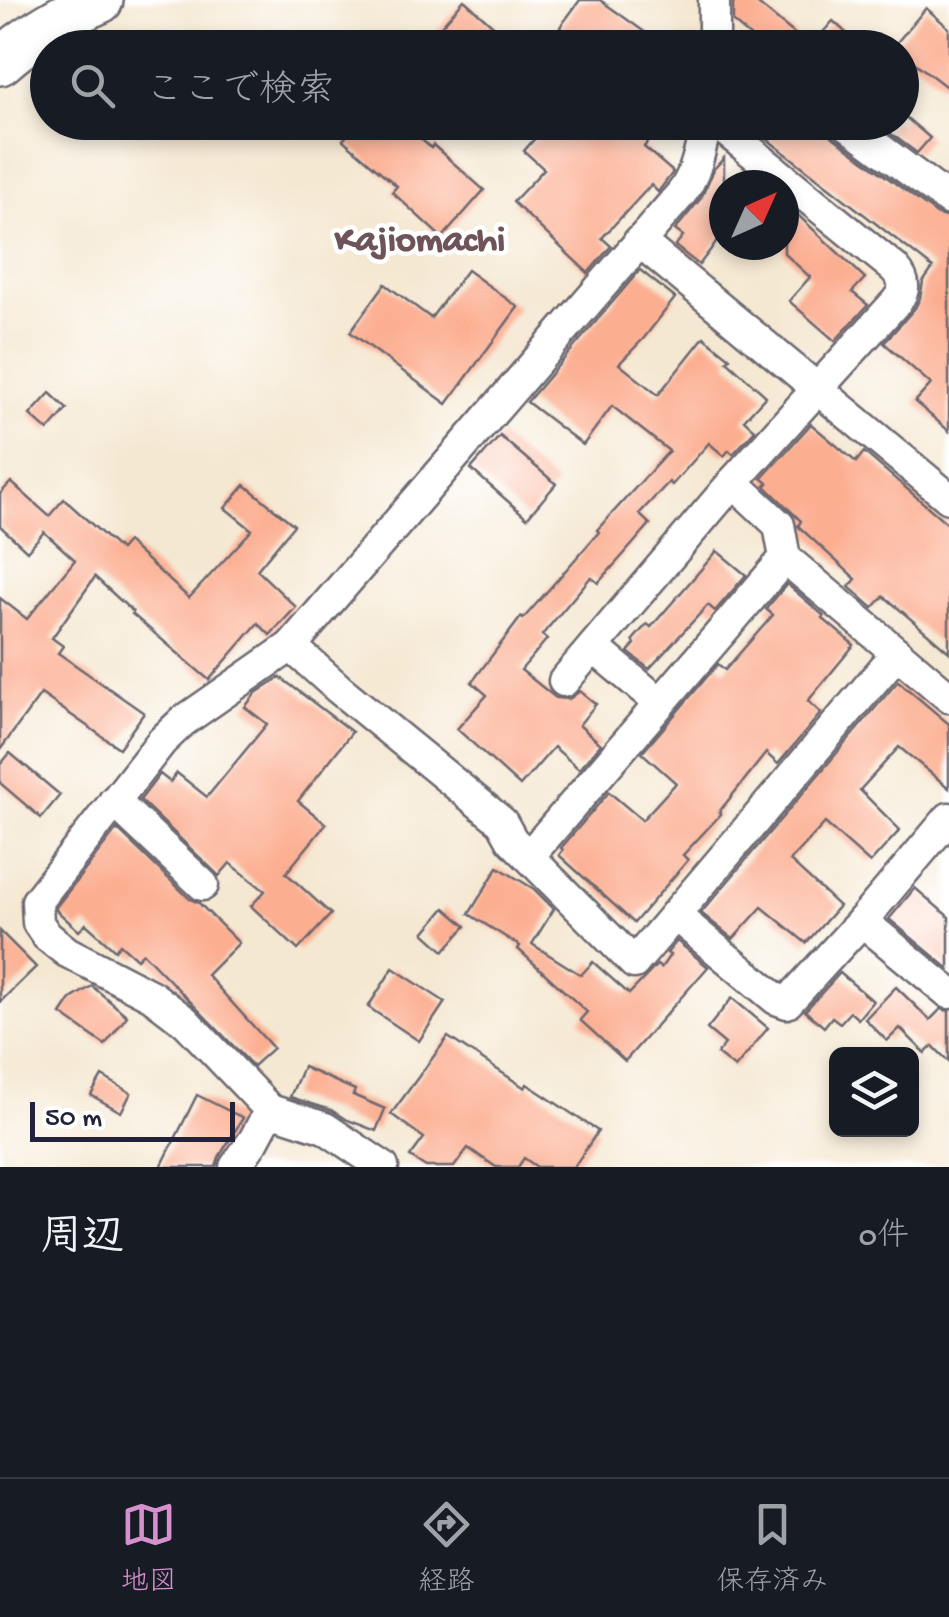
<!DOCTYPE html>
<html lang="ja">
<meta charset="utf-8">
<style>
body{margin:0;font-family:"Gochi Hand","Klee One",sans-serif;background:#20242c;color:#f1f3f6}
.controls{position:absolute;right:30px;bottom:30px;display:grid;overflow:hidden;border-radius:15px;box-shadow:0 5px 15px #0003}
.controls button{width:90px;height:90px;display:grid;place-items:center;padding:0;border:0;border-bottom:2px solid #363941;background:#171b24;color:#f1f3f6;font:50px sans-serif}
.compass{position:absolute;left:709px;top:170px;width:90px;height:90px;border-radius:50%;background:#171b24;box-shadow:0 5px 15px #0003;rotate:45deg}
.scale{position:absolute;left:30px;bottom:25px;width:205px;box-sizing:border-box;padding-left:10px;border:5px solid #22223b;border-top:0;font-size:28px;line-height:35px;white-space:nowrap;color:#22223b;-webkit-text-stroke:8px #fff;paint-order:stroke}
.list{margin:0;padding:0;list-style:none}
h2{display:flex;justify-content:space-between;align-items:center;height:130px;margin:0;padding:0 40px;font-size:42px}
h2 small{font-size:32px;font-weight:400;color:#9ea1a6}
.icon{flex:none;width:55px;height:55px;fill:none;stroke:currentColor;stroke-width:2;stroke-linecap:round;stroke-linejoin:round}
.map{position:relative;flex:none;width:949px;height:1167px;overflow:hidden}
.search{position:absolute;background:#171b24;box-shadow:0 5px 15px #0003;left:30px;right:30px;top:30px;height:110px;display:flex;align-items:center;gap:25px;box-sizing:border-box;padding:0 35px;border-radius:55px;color:#9ea1a6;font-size:38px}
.sheet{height:310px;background:#171b24}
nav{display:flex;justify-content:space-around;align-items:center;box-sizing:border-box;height:140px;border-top:2px solid #363941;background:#171b24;font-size:28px;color:#9ea1a6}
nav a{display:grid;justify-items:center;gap:5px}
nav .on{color:#d690ce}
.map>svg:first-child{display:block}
.building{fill:#fcae91}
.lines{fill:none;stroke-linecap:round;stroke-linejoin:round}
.street-casing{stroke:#6c6770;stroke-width:35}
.secondary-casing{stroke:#6c6770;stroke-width:50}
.street{stroke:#fff;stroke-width:30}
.secondary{stroke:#fff;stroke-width:45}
.labels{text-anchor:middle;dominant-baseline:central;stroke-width:9;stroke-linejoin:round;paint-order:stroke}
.quarter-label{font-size:38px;font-weight:bold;fill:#6e5359;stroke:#fff}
</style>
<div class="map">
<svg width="949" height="1167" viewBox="0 0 949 1167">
<rect width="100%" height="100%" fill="#fff"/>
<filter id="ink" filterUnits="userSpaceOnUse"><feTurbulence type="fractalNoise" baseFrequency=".01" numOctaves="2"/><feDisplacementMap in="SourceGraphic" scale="20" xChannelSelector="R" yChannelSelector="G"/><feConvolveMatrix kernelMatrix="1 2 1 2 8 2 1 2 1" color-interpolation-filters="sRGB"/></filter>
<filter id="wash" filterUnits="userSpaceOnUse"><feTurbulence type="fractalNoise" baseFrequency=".0048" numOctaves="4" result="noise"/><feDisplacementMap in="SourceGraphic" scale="40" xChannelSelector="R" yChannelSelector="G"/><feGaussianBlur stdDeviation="2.25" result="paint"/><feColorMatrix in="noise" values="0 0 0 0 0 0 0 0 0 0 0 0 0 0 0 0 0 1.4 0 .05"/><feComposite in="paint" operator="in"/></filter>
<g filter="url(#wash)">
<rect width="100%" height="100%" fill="#f5e8d2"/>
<g id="blocks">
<!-- building -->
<g class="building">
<polygon points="464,0 518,48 422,48"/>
<polygon points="580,0 600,0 646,33 635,48 587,48 560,27"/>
<polygon points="736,0 753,0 796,35 786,48 764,48 733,22 733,4"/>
<polygon points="926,8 949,28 949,89 902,53 902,48 894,46"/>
<polygon points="833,21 863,48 809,48"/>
<polygon points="902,114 930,138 917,153 886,130 892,122 902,122"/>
<polygon points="359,122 402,122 431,148 433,145 484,190 442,238 392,192 397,186 343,140"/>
<polygon points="549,122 662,122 644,147 673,172 658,192 651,185 602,238 611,246 588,273 513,202 544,169 524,151"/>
<polygon points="745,122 822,122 833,137 938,215 949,218 949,431 915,402 931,384 884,343 915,308 920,298 923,282 933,268"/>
<polygon points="724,158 724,232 699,265 675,246 683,236 675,230 701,198 714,169"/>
<polygon points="784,202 865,278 852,292 868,305 835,341 789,301 810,277 784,253"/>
<polygon points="467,270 518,307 447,404 350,332 385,284 431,318"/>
<polygon points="640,270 675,298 644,338 619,364 658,395 704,337 730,358 727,361 766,396 744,420 755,430 733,454 729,450 724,456 709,443 672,485 669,482 639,514 650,524 624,554 598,583 591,577 542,635 547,639 521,670 556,698 569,699 580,691 596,704 579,725 601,744 579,769 554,747 520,786 457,729 487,695 472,682 521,617 523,619 599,532 597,530 669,451 612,406 583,445 527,402"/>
<polygon points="50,393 67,409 48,431 30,415"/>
<polygon points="811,424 856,462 864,452 949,525 949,652 884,596 873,608 849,587 856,579 798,526 801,521 765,486 768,483 762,478"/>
<polygon points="500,436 556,484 527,518 471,469"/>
<polygon points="11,482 49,516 64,499 120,550 127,542 189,598 252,530 225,508 245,485 294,525 257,570 296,607 270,635 258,623 209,680 132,614 133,612 95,577 52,638 63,646 58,653 144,713 119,748 41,694 0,750 0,598 27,619 75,560 44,532 27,551 0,526 0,494"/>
<polygon points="717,551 746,575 715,611 708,605 649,669 628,652 635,644 633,640 647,624 651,627"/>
<polygon points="787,584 824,616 822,618 854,645 808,701 821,713 778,764 766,753 719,812 721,814 683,855 688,860 634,923 559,855 563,850 561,848 609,792 642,820 676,783 642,753 718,664 725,670 773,615 766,609"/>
<polygon points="280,677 352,732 298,801 326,824 286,873 331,914 298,950 251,906 265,891 230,863 219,876 140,800 160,774 170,782 177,773 207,797 267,724 245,707 256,693"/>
<polygon points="898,681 949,724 949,788 899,747 860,790 900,830 870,863 825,823 790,861 839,906 806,943 762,907 733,939 701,913"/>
<polygon points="10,753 60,795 41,818 0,783 0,765"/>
<polygon points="117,829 190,899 199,903 239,943 207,975 273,1048 253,1066 143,953 137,959 120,944 115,950 86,924 79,931 56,910 56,907"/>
<polygon points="498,867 534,889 554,909 532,944 581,975 593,962 629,994 657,965 661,968 670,955 667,953 677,941 708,967 625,1061 580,1020 587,1012 518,949 520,946 469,914"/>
<polygon points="915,888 949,917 949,969 889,919"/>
<polygon points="445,908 466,926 444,951 424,933"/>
<polygon points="0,931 36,967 0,1002"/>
<polygon points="393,968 445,1002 419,1041 368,1007"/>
<polygon points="840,973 873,1001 858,1019 850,1012 840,1023 832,1017 824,1027 805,1011"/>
<polygon points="92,986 127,1016 105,1045 61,1014 71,999"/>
<polygon points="896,987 930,1020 941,1009 949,1011 949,1062 933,1046 925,1053 900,1028 887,1041 865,1019"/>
<polygon points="732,998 768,1028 735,1068 717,1054 725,1044 707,1029"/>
<polygon points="448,1037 525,1088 527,1084 598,1131 574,1167 537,1167 524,1158 518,1167 496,1167 468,1148 454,1167 426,1167 410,1157 424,1138 391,1114"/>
<polygon points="303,1067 355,1090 353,1095 385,1109 376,1131 345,1119 331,1110 290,1097"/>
<polygon points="102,1076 131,1093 121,1112 91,1095"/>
<polygon points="197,1095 243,1118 219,1157 216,1167 161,1167"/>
</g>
</g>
</g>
<g filter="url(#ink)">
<use href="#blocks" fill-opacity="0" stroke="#6c6770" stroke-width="2.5"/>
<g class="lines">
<!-- street casing -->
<g class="street-casing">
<g id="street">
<polyline points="714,0 714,48"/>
<path d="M715,122L894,268C905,280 907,289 896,302L733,482L779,525L785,558L949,697"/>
<polyline points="844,122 949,200"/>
<polyline points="639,241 949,498"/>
<polyline points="291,646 339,689 502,822 512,840 634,963 897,653"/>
<polyline points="593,647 660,703"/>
<polyline points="564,681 733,482"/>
<polyline points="114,801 203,885"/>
<polyline points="529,856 785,558"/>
<polyline points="675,915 776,999 787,1003 862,921 949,818"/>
<polyline points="862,921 949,993"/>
<polyline points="235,1167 254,1140 270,1110"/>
<path d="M383,1167L325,1128L270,1110L186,1022L152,996L67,952L47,936L38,923L37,901L162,741L182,722L291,646L680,195C697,175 700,148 707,122"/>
</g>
</g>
<!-- secondary casing -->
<g class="secondary-casing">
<path id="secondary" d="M0,62C30,35 63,16 100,0"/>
</g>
<!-- street -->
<use href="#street" class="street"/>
<!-- secondary -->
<use href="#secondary" class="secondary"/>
</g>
</g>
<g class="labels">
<!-- quarter labels -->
<g class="quarter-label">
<text x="420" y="242">Kajiomachi</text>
</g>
</g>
</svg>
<div class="controls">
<button><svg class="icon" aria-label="layers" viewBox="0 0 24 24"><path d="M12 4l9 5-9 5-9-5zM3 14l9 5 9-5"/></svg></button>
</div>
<svg class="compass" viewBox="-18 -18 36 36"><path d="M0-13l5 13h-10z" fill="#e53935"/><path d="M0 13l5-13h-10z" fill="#9ea1a6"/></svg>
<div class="scale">50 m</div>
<div class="search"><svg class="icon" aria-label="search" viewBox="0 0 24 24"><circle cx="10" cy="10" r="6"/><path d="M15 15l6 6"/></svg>ここで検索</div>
</div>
<section class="sheet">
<h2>周辺<small>0件</small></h2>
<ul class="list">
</ul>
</section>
<nav>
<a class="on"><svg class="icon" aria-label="map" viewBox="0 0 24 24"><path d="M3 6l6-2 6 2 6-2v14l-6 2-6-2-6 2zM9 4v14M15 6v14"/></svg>地図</a>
<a><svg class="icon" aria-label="directions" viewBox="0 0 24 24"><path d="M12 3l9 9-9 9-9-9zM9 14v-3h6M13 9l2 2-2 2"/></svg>経路</a>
<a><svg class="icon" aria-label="saved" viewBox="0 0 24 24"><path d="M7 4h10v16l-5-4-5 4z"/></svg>保存済み</a>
</nav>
